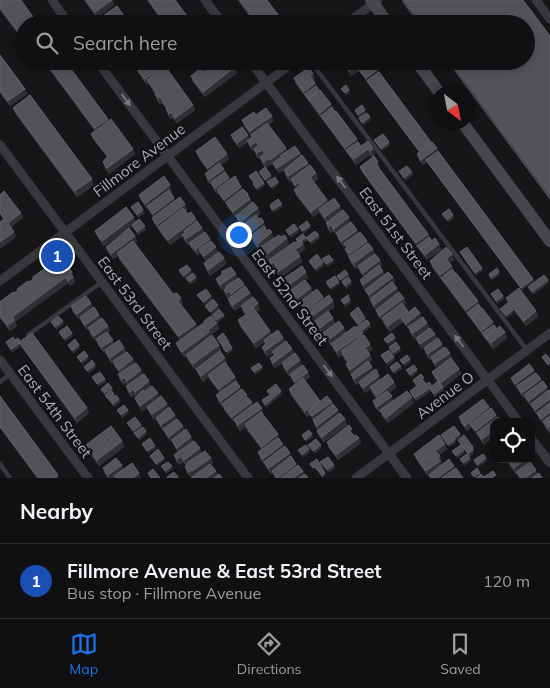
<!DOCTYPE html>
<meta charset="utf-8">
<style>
body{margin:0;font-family:Mulish,sans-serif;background:#1e1e20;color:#f1f3f6}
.controls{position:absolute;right:15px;bottom:15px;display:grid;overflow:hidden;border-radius:10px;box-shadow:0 2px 8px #0003}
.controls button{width:45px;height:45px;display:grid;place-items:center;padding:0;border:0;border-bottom:1px solid #303032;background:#101012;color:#f1f3f6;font:25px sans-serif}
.compass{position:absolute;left:430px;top:85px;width:45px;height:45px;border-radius:50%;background:#101012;box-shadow:0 2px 8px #0003;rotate:148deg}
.you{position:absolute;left:238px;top:234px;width:18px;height:18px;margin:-12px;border:4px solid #fff;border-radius:50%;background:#1a73e8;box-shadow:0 0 0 8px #1a73e833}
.badge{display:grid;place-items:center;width:32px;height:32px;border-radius:50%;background:#1a73e8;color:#fff;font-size:16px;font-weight:700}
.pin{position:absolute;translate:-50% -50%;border:2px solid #fff;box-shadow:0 1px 5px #0006}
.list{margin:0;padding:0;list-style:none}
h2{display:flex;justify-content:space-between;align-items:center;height:65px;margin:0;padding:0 20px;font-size:21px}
h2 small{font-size:16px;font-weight:400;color:#9c9d9f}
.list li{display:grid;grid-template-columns:32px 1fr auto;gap:15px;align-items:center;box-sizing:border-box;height:75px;padding:0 20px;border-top:1px solid #303032}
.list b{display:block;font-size:19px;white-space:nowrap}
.list p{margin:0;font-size:16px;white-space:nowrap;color:#9c9d9f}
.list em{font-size:16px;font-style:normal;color:#9c9d9f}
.icon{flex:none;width:28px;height:28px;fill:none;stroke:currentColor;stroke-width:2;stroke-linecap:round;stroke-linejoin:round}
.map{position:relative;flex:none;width:550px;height:478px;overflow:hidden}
.search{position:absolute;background:#101012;box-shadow:0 2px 8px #0003;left:15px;right:15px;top:15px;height:55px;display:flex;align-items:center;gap:12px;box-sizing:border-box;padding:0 18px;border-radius:28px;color:#9c9d9f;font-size:19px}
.sheet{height:140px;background:#101012}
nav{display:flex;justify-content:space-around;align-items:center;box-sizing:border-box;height:70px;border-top:1px solid #303032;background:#101012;font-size:14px;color:#9c9d9f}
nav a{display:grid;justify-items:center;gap:2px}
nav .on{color:#1a73e8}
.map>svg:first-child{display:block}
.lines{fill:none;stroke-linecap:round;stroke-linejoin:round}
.service{stroke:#37383d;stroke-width:4.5}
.minor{stroke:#37383d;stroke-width:9}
.secondary{stroke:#45474d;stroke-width:12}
.wall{fill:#47494d}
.shaded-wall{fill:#2f3033}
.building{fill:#525359;stroke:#5f6168;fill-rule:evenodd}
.oneway{fill:#757881}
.labels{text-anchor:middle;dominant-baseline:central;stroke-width:4.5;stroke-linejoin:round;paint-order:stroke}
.street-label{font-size:15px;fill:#a8adb8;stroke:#111113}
</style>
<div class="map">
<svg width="550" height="478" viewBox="0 0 550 478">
<rect width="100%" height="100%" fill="#161618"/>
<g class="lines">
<!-- service -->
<g class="service">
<polyline points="317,70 527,350"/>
<polyline points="28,335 102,282"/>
<polyline points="0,382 10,374"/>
<polyline points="0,464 10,478"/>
</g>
<!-- minor -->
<g class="minor">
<polyline points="52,0 69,24"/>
<polyline points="205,0 223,24"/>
<polyline points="536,0 550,19"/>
<polyline points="346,24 378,0"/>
<polyline points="97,61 407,478"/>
<polyline points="250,61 519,422"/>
<polyline points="0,145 248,478"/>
<polyline points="0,281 295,61"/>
<polyline points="0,360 88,478"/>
<polyline points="531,438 550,463"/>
<polyline points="356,478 550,333"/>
</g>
<!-- secondary -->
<g class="secondary">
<polyline points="371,0 388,24"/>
<polyline points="416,61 439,92"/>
<polyline points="462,122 550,241"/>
</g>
</g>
<!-- wall -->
<g class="wall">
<polygon points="0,0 24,24 24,42 0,10"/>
<polygon points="84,0 112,0 114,5 97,18"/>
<polygon points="147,0 175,0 193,24 164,24"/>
<polygon points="238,0 267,0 285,24 255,24"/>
<polygon points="402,0 523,0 550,36 550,200 447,61 526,61 526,24 419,24 403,3"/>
<polygon points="0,55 25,89 27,94 10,106 0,93"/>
<polygon points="45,61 108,119 135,154 109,174 105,168 103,162 107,157 93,139 91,134 95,131 47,66"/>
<polygon points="130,61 158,61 163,68 193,105 195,110 177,123 173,118 171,119 168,115 166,109 162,103 160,104 157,100 155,94 149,84 147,85"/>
<polygon points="192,61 209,61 198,69"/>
<polygon points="215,61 230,61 235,67 237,73 205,97 193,82 191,76 204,72 216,64"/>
<polygon points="350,61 371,61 534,281 522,290 427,162 423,165 419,160 417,154 419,152 359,71 351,76 349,73 347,67 352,64"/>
<polygon points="313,73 315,79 313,80 316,86 361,146 373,149 375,154 372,157 370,155 356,165 296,84 294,78"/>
<polygon points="13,108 94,185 77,197 15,113"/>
<polygon points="256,115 274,121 268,125 286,148 287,152 300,153 301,156 308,163 309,166 316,173 318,179 314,182 327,200 328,203 342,211 358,233 373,249 375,254 380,260 382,265 380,267 385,275 393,277 395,283 393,284 397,288 398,293 404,298 406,304 403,306 408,313 421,317 427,323 429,328 435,334 437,339 444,348 450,353 451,358 459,369 461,374 443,388 444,390 435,397 431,391 416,401 411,394 410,391 416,386 413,380 425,381 424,382 426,384 432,386 438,382 434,377 432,372 437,369 433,363 431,359 430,360 426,354 424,348 422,349 418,343 416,338 415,339 410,333 409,328 408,329 403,322 390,332 384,324 383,321 378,316 376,310 372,305 370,299 362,285 360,280 364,277 360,272 358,267 356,269 351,263 345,249 346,248 345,246 344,247 338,239 336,233 339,232 336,234 333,231 331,233 328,229 326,223 327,223 321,215 320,212 313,217 296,195 294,190 296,188 293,185 292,181 290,182 286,176 284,170 279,173 275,168 273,164 272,165 271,164 266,168 262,163 260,158 259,159 256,155 254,150 253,151 249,146 248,142 239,148 233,140 231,135 248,135 249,139 252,137 244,126 242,120"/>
<polygon points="196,151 229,159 221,165 230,180 241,187 242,190 248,194 252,203 258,208 260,214 257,217 266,227 265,228 274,238 281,237 287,238 289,244 272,258 297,242 296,239 307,240 303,243 305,249 299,254 302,262 280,278 278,275 275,267 273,269 269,260 267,262 253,242 252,238 251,238 245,230 243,226 242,227 238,222 236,217 235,217 218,193 217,194 213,188 212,185 211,185 207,180 205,174 208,171 198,157"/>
<polygon points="360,167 380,168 379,168 428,234 432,241 439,244 441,250 427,260 362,172"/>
<polygon points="172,191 170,192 175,201 185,204 187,210 185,211 188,214 197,221 202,228 204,233 218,252 224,258 226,264 210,276 206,269 204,263 206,261 200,253 198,255 191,248 189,244 188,245 184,240 183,236 170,245 160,232 159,230 154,223 152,218 153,217 148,209 147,209 141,200 139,195"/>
<polygon points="135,222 145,226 146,229 138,235 132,225 104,246 97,236 95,231"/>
<polygon points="135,236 137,242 135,243 173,294 183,304 181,305 197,328 204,323 204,321 217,323 219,329 210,335 219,345 221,350 219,352 227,363 226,364 235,377 237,383 241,390 247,397 253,406 262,408 263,414 284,447 297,466 303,471 304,474 308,478 275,478 273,473 271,474 260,458 258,452 262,450 247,430 246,427 240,431 236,425 235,422 234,422 224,410 223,406 223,407 218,401 216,395 220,393 210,380 209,377 203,382 198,374 196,369 195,370 188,360 186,356 184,357 178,348 176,343 180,340 119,259 118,256 113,259 108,252 106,247"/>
<polygon points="460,252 483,270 476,275 466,261"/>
<polygon points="452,254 454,260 449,263 452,269 478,301 478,304 497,329 505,332 507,338 493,349 432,267 430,261"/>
<polygon points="48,266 72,272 75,282 70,286 68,283 15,322 17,326 10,331 0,318 0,302 14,293 48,268"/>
<polygon points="221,272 238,279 245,286 260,309 257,312 270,331 272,334 283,338 285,342 292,349 294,354 310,377 305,381 320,402 332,402 339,414 345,419 347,425 324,442 319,436 317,431 318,430 315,426 313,420 310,415 307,417 291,395 289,389 295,384 292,380 290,375 289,376 284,369 282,363 275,368 272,364 270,358 274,356 273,353 267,357 264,352 262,347 265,344 265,342 256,348 240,326 238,320 245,315 243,311 241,306 235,311 230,305 228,299 231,297 228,299 226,296 224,290 226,287 222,290 218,284 216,279 222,274"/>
<polygon points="306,272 308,278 303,281 311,288 313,292 323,297 324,299 335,307 328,311 333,318 335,324 346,333 364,335 370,344 372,350 369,352 372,360 369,362 374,371 380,380 394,382 396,388 389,393 393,401 414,403 388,423 382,416 381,412 379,412 375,407 373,401 377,399 372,393 371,389 365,393 361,387 359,383 356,385 353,380 351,374 348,369 346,364 347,363 342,355 339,357 333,349 332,345 330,345 325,338 323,333 326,331 322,334 317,326 315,321 313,322 308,315 302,307 300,303 300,304 293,296 292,291 290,292 285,284 283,279"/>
<polygon points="506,298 536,311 538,317 526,326 508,303"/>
<polygon points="91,303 93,308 99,315 101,319 108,326 110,331 108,333 114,344 124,348 126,352 133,359 134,364 141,370 143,375 159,397 175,415 176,419 183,426 184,430 191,437 193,442 200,448 201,453 211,458 213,463 211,464 216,471 218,475 222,478 194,475 191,477 187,473 185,467 186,465 183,462 179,465 176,461 174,455 178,452 174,446 172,441 171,442 165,434 164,430 163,431 158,423 156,419 154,420 149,412 147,408 142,411 137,403 135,398 136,396 135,395 132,397 128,392 126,386 128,385 126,382 124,385 120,380 118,374 120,373 115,367 113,363 112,364 107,356 105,352 104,353 98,345 97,341 96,341 90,334 89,329 87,330 82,323 80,318 79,319 73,312 71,306"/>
<polygon points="350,314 366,320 371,327 363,332 360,326 359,327 351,316"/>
<polygon points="15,340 20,341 89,413 77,423 21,346 12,352 7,345 6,342"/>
<polygon points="535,373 541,379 542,382 547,387 548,391 550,433 545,427 544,424 543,424 539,418 538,415 537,415 531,406 526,400 525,397 524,398 519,392 518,389 517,389 513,383 511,378"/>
<polygon points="101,389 113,390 112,391 115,396 119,399 120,402 114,407 102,391"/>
<polygon points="0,396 59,478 37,478 0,428"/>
<polygon points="459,417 494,422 494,445 491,439 484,445 472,427 467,431 461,423"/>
<polygon points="111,426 122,441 124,447 99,466 88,451 86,445"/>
<polygon points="354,434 353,435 354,436 359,438 361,443 338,460 329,448 327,442"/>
<polygon points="458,440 473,447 474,450 473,451 474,453 470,456 468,455 459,442"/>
<polygon points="447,449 439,455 442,462 440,463 441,465 455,469 463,478 430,478 429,476 428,476 416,459 414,454"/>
<polygon points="505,459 527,459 529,463 537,474 542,478 519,478 517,473 516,474 510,466 508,461 507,462"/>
<polygon points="122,465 123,469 141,478 115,478 115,477 108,478 105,474 103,468"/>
</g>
<!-- shaded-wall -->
<g class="shaded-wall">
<polygon points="112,0 114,5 97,18 95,12"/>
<polygon points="200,61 209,61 198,69 196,64"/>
<polygon points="336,61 337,64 333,67 332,64"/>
<polygon points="362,61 370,61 358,68 359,71 351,76 349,71"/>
<polygon points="162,67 164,72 147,80 149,84 147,85 145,79"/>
<polygon points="235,67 237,73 205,97 203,92"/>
<polygon points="378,69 380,75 367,81 366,78"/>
<polygon points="313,73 315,79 312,81 310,76"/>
<polygon points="315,83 317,88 305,94 304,92"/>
<polygon points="25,89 27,94 10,106 8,101"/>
<polygon points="349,90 350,92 346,96 345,93"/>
<polygon points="160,97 162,103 160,104 158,98"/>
<polygon points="331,104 333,110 321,116 320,113"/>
<polygon points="193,105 195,110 177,123 175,118"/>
<polygon points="365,110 366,113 359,118 358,115"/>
<polygon points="171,112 173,118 171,119 169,114"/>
<polygon points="272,116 274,121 252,136 250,131"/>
<polygon points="370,117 371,120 363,125 362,123"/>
<polygon points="108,119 110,124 97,134 95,128"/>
<polygon points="248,135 250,141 239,148 237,143"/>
<polygon points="357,139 359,144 346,150 345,148"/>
<polygon points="256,142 258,147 253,151 251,145"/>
<polygon points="389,142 390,145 382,151 381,149"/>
<polygon points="286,148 288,153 272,165 270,160"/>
<polygon points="437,148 439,154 426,160 427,162 423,165 421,160"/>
<polygon points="133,149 135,154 109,174 107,168"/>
<polygon points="368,149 370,155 356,165 354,159"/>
<polygon points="373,149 375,154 372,157 370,151"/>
<polygon points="262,150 264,155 259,159 257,153"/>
<polygon points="300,153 302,159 279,173 277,168"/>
<polygon points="227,154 229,159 210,173 208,168"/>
<polygon points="269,158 271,164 266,168 264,162"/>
<polygon points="378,162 380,168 378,169 376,164"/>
<polygon points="308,163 310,169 290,182 288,176"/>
<polygon points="224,169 226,174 211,182 212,185 211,185 209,180"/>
<polygon points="412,172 413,175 405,181 404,178"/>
<polygon points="316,173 318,179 312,183 310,177"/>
<polygon points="271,175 272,178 266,182 265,180"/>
<polygon points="229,178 231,183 217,189 218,193 217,194 215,188"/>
<polygon points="92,179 94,185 77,197 75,191"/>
<polygon points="278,182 279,184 272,190 271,187"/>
<polygon points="299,182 301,187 297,190 295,185"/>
<polygon points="264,183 265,185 257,191 256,188"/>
<polygon points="170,185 172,191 149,208 147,206 148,209 147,209 145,204"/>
<polygon points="241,187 243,192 226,202 226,205 224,200"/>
<polygon points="248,194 252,205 235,217 233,212"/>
<polygon points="174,198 176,203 155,219 153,214"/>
<polygon points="327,200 329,205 319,209 320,212 313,217 311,212"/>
<polygon points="185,204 187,210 160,229 158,227 159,230 157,225"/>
<polygon points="282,204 283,207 273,213 272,210"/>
<polygon points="340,206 342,212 327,223 325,217"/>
<polygon points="258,208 260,214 242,227 240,222"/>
<polygon points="143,210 144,213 138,218 137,215"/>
<polygon points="21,213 23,218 10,228 8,223"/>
<polygon points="453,215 454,218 448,223 447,220"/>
<polygon points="134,217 136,223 104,246 102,241"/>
<polygon points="349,217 351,223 336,234 334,229"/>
<polygon points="196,219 198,224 184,231 185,234 170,245 168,240"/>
<polygon points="264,222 266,227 251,238 249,233"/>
<polygon points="331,225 333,231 331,233 329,227"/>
<polygon points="145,226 146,229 138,235 137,232"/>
<polygon points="310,226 311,228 303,234 302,231"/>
<polygon points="202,228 204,234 188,245 186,239"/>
<polygon points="298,229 299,232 290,238 289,235"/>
<polygon points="357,230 359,235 344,243 345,246 344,247 342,241"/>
<polygon points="14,232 16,237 0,249 0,242"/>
<polygon points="272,232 274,238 260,250 258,244"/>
<polygon points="428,234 430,240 417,246 416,243"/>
<polygon points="319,235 320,238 311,245 310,242"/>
<polygon points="135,236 137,242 119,255 117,253 118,256 113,259 111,254"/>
<polygon points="287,238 289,244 267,262 265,256"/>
<polygon points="306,238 307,240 299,246 298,243"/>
<polygon points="210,239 212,244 199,249 200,253 198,255 196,249"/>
<polygon points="367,241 369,247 353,258 351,253"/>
<polygon points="303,244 305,249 297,255 295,250"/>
<polygon points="439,244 441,250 427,260 425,255"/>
<polygon points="216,247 218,253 206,262 204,256"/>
<polygon points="373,249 375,255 356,269 354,263"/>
<polygon points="452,254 454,260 448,264 446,259"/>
<polygon points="300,256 302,262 280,278 278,272"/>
<polygon points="224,258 226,264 210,276 208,270"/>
<polygon points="333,260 334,263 327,267 326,264"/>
<polygon points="380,260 382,265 365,278 363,273"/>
<polygon points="273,262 275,267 273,269 271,264"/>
<polygon points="323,263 324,266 316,272 315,269"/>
<polygon points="452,266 454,272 441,278 442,280 440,275"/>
<polygon points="482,268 483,270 476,275 475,273"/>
<polygon points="191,270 192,273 184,279 183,276"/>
<polygon points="383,271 385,277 365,291 363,285"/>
<polygon points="72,272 75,282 70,286 68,281 70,273"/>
<polygon points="306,272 308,278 290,292 288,286"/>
<polygon points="499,272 500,275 492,280 491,278"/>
<polygon points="236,274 238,279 222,290 220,285"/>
<polygon points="348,274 349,277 342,283 340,280"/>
<polygon points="66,277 68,283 15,322 17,326 10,331 8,325 12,317"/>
<polygon points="196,277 197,280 190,285 189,282"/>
<polygon points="393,277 395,283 371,300 369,295"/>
<polygon points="533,279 534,281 522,290 521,288"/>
<polygon points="548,280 549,283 533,295 532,292"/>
<polygon points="351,281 352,284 346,289 345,286"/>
<polygon points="339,282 340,284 331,290 330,288"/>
<polygon points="244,284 246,290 233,300 231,294"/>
<polygon points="311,288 313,293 300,304 298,298"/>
<polygon points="397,288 399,294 376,310 374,305"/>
<polygon points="229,291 231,297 228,299 226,293"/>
<polygon points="250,293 252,298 235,311 233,305"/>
<polygon points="211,296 212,299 204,305 203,302"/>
<polygon points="503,296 504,299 497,304 496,301"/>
<polygon points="323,297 325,303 307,311 308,315 306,310"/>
<polygon points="181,298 183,304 180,306 178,301"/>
<polygon points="404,298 406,304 383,320 382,318 382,321 380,316"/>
<polygon points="350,300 351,303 345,307 344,304"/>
<polygon points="333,301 335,307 313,322 311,317"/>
<polygon points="478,301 480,307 467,313 466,310"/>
<polygon points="91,303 93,309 79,319 77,314"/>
<polygon points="258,303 260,309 255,313 253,308"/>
<polygon points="218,305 219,308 211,314 210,312"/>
<polygon points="513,310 514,313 507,318 506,316"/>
<polygon points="408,311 410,317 401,318 403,322 390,332 388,326"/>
<polygon points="536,311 538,317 526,326 524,321"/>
<polygon points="420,313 422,319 408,329 406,324"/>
<polygon points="99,315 101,321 87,330 85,325"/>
<polygon points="224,315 225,317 217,323 216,320"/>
<polygon points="333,318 335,324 322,334 320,328"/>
<polygon points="365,318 366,321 359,327 358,324"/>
<polygon points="63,321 64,324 56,330 55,327"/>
<polygon points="493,322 495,328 482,333 481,331"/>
<polygon points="217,323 219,329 210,335 211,338 184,357 182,352 208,330"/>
<polygon points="427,323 429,328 415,339 413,333"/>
<polygon points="196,324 198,330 181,342 179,336"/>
<polygon points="370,324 371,327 363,332 362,330"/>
<polygon points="108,326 110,331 96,341 94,336"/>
<polygon points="344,328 346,333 330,345 328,340"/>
<polygon points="270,331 272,336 264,340 265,342 256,348 254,343"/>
<polygon points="505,332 507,338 493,349 491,343"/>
<polygon points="72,333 73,336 65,342 64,339"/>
<polygon points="435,334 437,339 422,349 420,344"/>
<polygon points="357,337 359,343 341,351 342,355 339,357 337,351"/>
<polygon points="283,338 285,343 267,357 265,351"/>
<polygon points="395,338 396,340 388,346 387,343"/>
<polygon points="113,340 115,345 104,353 102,347"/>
<polygon points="20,343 21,346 12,352 11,349"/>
<polygon points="370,344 372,350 350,366 348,361"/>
<polygon points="442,344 444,349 430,360 428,354"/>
<polygon points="79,345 80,348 73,354 72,351"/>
<polygon points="219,345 221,350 195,370 193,364"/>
<polygon points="124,348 126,354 112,364 110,358"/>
<polygon points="232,348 233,350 227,355 226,352"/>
<polygon points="400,348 401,351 394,356 393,353"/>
<polygon points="292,349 294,355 275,368 273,363"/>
<polygon points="450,353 452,359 437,369 435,363"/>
<polygon points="370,355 372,360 352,375 350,370"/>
<polygon points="88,356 89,359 82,365 81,362"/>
<polygon points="394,357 395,360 387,366 386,363"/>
<polygon points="225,358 227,363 209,376 208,375 209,377 203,382 201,376"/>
<polygon points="133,359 135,365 121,375 119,370"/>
<polygon points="410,359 411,362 404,367 403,364"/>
<polygon points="300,360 302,366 289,376 287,370"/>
<polygon points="95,365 96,368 88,374 87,371"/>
<polygon points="401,366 402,369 394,374 393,372"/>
<polygon points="262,367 263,369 255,375 254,372"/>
<polygon points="372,367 374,372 356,385 354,379"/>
<polygon points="417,369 418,372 411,378 410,375"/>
<polygon points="459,369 461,374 443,388 444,390 435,397 434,394 442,388 440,383"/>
<polygon points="141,370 143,376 129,386 127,381"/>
<polygon points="534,370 536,376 517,386 518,389 517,389 515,384"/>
<polygon points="308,372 310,377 297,387 295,382"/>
<polygon points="379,376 381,382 365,393 363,388"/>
<polygon points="124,377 126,382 124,385 122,379"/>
<polygon points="235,377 237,383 221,395 219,389"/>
<polygon points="105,379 106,382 98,387 97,384"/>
<polygon points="541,379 543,384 524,395 525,397 524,398 522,393"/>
<polygon points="149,381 151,387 137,397 135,392"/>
<polygon points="394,382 396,388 379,401 377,396"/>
<polygon points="240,387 242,393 222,404 223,406 223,407 221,401"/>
<polygon points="547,387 549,393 531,404 531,406 529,401"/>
<polygon points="112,388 113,390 105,396 104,393"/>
<polygon points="430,388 431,391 416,401 415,398"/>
<polygon points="133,389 135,395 132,397 130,392"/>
<polygon points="281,391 282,394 266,408 265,405"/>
<polygon points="158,393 160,398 142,411 140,406"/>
<polygon points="247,395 249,401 227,411 229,416 227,410"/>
<polygon points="392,396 394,402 379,412 377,407"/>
<polygon points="412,397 414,403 388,423 386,418"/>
<polygon points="119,399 120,402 114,407 113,404"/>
<polygon points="550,399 550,406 537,413 537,415 535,410"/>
<polygon points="320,401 322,406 308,411 310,415 307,417 305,411"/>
<polygon points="252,402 254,408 234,419 235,422 234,422 232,417"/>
<polygon points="332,402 334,407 314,422 312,416"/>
<polygon points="167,404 169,409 154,420 152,414"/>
<polygon points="489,407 491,413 470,424 472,427 467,431 465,426"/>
<polygon points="87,408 89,413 77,423 75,417"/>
<polygon points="262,408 264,414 246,426 245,424 246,427 240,431 238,425"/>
<polygon points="128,410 129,413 122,418 121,415"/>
<polygon points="338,410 340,415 319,431 317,426"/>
<polygon points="550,412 550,419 543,421 544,424 543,424 541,419"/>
<polygon points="175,415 177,420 163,431 161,425"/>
<polygon points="496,415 498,421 477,433 478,436 477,436 475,431"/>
<polygon points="345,419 347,425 324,442 322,437"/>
<polygon points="141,425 142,428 134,434 133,431"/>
<polygon points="183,426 185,432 171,442 169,437"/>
<polygon points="494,430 494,437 490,437 491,439 484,445 482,439"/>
<polygon points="146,431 147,434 139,441 138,438"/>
<polygon points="278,434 280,440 264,452 262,447"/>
<polygon points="312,434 313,437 306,442 305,440"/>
<polygon points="460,434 461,436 455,441 456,443 449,447 448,445 454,439"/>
<polygon points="191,437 193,443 179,453 177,448"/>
<polygon points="359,438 361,443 338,460 336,455"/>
<polygon points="122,441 124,447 99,466 97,460"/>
<polygon points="283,444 285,450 264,462 265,465 263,459"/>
<polygon points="445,444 447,449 423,467 420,462"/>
<polygon points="321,445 322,448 314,454 313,451"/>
<polygon points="155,446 156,448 148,454 147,451"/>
<polygon points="473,447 474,450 473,451 474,453 470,456 469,453 472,448"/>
<polygon points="200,448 202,454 186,465 184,460"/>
<polygon points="309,449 310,452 303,458 302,455"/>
<polygon points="464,450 465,453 457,459 456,456"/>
<polygon points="290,453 292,458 272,471 273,473 271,474 269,468"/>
<polygon points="181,456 183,462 179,465 177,459"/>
<polygon points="440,456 442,462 440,463 442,466 428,476 426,471"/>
<polygon points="164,458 165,460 157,466 156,464"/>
<polygon points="211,458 213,463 194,477 192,471"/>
<polygon points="470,458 471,461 464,466 463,463"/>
<polygon points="486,458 487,461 478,467 477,465"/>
<polygon points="526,459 527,459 529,464 516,474 514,468"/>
<polygon points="296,464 298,469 287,478 278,478"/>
<polygon points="122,465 124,471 114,478 109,478 108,475"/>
<polygon points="334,465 335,468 328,473 327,470"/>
<polygon points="172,466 173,469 166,474 165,471"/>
<polygon points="454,466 456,471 447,478 437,478"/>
<polygon points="192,470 194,475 191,477 189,472"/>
<polygon points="536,470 538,475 534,478 525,478"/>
<polygon points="216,471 218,477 216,478 206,478"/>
<polygon points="303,471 305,476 302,478 293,478"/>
<polygon points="139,473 141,478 133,478"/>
<polygon points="325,473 326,475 322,478 322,476"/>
</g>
<!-- building -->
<g class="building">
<polygon points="0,0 21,0 38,24 24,24 24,39 0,7"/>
<polygon points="86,0 112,0 95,12"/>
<polygon points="149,0 175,0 193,24 166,24"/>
<polygon points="240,0 267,0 285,24 258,24"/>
<polygon points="405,0 523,0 550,36 550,194 451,61 526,61 526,24 423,24"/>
<polygon points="117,6 130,24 104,24 100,18"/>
<polygon points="0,55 25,89 8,101 0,90"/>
<polygon points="45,61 65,61 108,119 95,128"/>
<polygon points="132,61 158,61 162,67 145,79"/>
<polygon points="215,61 230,61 235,67 203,92 191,76 201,68 204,72 217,63"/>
<polygon points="352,61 362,61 349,71 347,67 353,63"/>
<polygon points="367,61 371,61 372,63 361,71 362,74 358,68"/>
<polygon points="373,62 378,69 366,78 361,71"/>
<polygon points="165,66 193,105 175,118 171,112 169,114 166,109 168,108 160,97 158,98 156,96 155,94 157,93 147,80"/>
<polygon points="308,68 313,73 310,76 315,83 304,92 294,78"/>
<polygon points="379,72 431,142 420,152 367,81"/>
<polygon points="346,85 349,90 345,93 341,89"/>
<polygon points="316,86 319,90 309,98 310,101 305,94"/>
<polygon points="320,90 331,104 320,113 309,98"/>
<polygon points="30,95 92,179 75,191 13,108"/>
<polygon points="362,105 365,110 358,115 355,110"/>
<polygon points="332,107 335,112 325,120 326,122 321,116"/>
<polygon points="266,108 272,116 250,131 242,120 254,112 256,115"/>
<polygon points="336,111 357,139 345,148 325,120"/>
<polygon points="367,113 370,117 362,123 359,118"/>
<polygon points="111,119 133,149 107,168 103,162 108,156 91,134"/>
<polygon points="267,123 286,148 270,160 269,158 264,162 260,157 265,153 262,150 257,153 254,149 259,145 258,143 256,142 251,145 247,141 252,137 251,135"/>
<polygon points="242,127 248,135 237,143 231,135"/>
<polygon points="383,134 389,142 381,149 374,140"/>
<polygon points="215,137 227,154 208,168 196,151"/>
<polygon points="368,141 373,149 370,151 368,149 354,159 350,154"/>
<polygon points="358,142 361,146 350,154 351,157 346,150"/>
<polygon points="432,142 437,148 421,160 417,154"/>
<polygon points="295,146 300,153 277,168 273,163 279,158 281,160 282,159 280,156"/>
<polygon points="438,151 533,279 521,288 426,160"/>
<polygon points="302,155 308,163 288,176 284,170"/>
<polygon points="374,156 378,162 376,164 428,234 416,243 360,167"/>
<polygon points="219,163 224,169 209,180 205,174"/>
<polygon points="310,165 316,173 310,177 327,200 311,212 294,190 301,184 299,182 295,185 291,179"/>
<polygon points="407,166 412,172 404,178 399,171"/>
<polygon points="265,167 271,175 265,180 259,172"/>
<polygon points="256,171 264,183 256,188 253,184 254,183 249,176"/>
<polygon points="225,172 229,178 215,188 211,182"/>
<polygon points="164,176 170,185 145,204 139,195"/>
<polygon points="235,176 241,187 224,200 217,189"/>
<polygon points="275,177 278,182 271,187 267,182"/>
<polygon points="243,189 248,194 247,195 250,199 233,212 226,202"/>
<polygon points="169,190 174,198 153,214 147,206"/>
<polygon points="4,191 21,213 8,223 14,232 0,242 0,222 4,219 0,213 0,195"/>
<polygon points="180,197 185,204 157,225 152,218"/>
<polygon points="334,198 340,206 325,217 319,209"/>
<polygon points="278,199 282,204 272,210 270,205"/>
<polygon points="138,202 143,210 137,215 131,207"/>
<polygon points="253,202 258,208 240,222 236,216"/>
<polygon points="126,207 134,217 102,241 95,231"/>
<polygon points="183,208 188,214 191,212 196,219 168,240 158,227"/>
<polygon points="449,209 453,215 447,220 442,214"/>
<polygon points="343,210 349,217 334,229 331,225 329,227 326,223"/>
<polygon points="256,215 259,219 261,218 264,222 249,233 243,225"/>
<polygon points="139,219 145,226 137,232 132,225"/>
<polygon points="197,221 202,228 186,239 182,235 185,233 184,231"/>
<polygon points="307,221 310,226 302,231 299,227"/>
<polygon points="351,222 357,230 342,241 336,233"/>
<polygon points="294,224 298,229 289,235 286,230"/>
<polygon points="264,226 267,231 269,229 272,232 258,244 251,236"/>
<polygon points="129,228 135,236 111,254 106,247"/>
<polygon points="315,231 319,235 310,242 306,238"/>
<polygon points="205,232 210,239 196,249 189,243"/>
<polygon points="360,232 367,241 351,253 350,251 348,253 345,249 347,247 344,243"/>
<polygon points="303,234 306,238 301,241 300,240 298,242 296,239"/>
<polygon points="279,235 281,237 284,235 287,238 265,256 259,248"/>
<polygon points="429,237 432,241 421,249 422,252 417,246"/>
<polygon points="435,238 439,244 425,255 421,249"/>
<polygon points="300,240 303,244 295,250 300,256 278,272 276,270 278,268 273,262 271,264 269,260 294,242 296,243"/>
<polygon points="133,241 173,294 177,293 181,298 178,301 196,324 179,336 117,253"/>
<polygon points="211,241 216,247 204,256 199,249"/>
<polygon points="368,243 373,249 354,263 349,257"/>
<polygon points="446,247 452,254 446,259 452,266 440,275 430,261"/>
<polygon points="467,247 482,268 475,273 465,259 468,256 465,259 460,252"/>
<polygon points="219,252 224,258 208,270 204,263"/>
<polygon points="317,254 323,263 315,269 309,261"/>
<polygon points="375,254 380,260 363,273 358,266"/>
<polygon points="329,255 333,260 326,264 322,259"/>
<polygon points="62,258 72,272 70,273 73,277 68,281 66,277 12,317 15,320 8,325 0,315 0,302 13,292 14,293 18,290 17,289 28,281 29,282 33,279 33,277 44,269 45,270 49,268 48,266 54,262"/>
<polygon points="187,265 191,270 183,276 179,270"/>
<polygon points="379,265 383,271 363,285 360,280"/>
<polygon points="302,266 306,272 288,286 283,279"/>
<polygon points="231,267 236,274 220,285 216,279 223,274 221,272"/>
<polygon points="497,268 499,272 491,278 489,274"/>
<polygon points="452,269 456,274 445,282 446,284 441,278"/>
<polygon points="345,270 348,274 340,280 337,276"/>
<polygon points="388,272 393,277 369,295 365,290"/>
<polygon points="193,273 196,277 189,282 186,278"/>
<polygon points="456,273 478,301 466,310 445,282"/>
<polygon points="544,275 548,280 532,292 528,287"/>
<polygon points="335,276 339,282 330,288 326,282"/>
<polygon points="348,277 351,281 345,286 342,282"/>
<polygon points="239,278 244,284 231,294 229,291 226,293 224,290 227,287 226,286"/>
<polygon points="305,280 311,288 298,298 291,290"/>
<polygon points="392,282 397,288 374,305 370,299"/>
<polygon points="245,286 250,293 233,305 228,299"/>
<polygon points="519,288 536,311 524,321 506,298"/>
<polygon points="206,289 211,296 203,302 197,295"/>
<polygon points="317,289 323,297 306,310 300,302"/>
<polygon points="498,289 503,296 496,301 491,294"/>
<polygon points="399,292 404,298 380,316 376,310"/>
<polygon points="329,295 333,301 311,317 307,311"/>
<polygon points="348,295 350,300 344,304 341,300"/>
<polygon points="86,296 91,303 77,314 71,306"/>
<polygon points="253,297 258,303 253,308 270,331 254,343 238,320 247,314 241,306"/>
<polygon points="213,299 218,305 210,312 205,306"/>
<polygon points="402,303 408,311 388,326 382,318"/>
<polygon points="508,303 513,310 506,316 500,309"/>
<polygon points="478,304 482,309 471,317 472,319 467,313"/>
<polygon points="94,307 99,315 85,325 80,317"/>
<polygon points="358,307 365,318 358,324 350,314"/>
<polygon points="415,307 420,313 406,324 401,318"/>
<polygon points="482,308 493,322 481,331 471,317"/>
<polygon points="219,309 224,315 216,320 212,315"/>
<polygon points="328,311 333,318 320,328 315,321"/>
<polygon points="58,316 63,321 55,327 51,322"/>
<polygon points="211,316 217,323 208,330 209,332 182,352 176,343 205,322 204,321"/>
<polygon points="423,317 427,323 413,333 408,327"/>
<polygon points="102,318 108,326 94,336 88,328"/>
<polygon points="367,320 370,324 362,330 359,325"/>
<polygon points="339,321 344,328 328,340 323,333"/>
<polygon points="494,325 497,329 486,337 487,340 482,333"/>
<polygon points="67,326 72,333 64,339 59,332"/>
<polygon points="355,326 356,328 358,326 363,333 361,334 362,336 364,335 370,344 348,361 341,351 358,339 357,337 337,351 331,344"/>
<polygon points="500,326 505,332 491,343 486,337"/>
<polygon points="430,328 435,334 420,344 416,338"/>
<polygon points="278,330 283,338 265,351 262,347 266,344 264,340"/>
<polygon points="107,332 113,340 102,347 96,339"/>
<polygon points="32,333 87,408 75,417 19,342"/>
<polygon points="223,333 229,342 223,347 217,338"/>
<polygon points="392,333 395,338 387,343 384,339"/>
<polygon points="212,335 219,345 193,364 186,355"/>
<polygon points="13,337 15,340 18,338 20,341 19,342 20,343 11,349 6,342"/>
<polygon points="438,338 442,344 428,354 424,348"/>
<polygon points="75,339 79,345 72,351 68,345"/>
<polygon points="119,340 124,348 110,358 105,350"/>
<polygon points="286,341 292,349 273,363 270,358 275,355 272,352"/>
<polygon points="396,342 400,348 393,353 389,347"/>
<polygon points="229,343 232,348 226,352 223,348"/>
<polygon points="445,347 450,353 435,363 431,357"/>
<polygon points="366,349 370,355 350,370 346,364"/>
<polygon points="389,350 394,357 386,363 381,355"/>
<polygon points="84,351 88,356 81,362 77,357"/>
<polygon points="220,351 225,358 201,376 196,369"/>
<polygon points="127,352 133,359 119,370 113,361"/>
<polygon points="295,353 300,360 287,370 282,363"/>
<polygon points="546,354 550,359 550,363 548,365 542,357"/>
<polygon points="407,355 410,359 403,364 400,360"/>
<polygon points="451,358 459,369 440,383 432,372"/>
<polygon points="92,360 95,365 87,371 84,367"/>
<polygon points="368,361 372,367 354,379 351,374"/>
<polygon points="225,362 235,377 219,389 208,375"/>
<polygon points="397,362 401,366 393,372 390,367"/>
<polygon points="136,363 141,370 127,381 124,377 122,379 118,374"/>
<polygon points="259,363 262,367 254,372 251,368"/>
<polygon points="529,364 534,370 515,384 511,378"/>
<polygon points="303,365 308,372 295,382 290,374"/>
<polygon points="414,365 417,369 410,375 406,370"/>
<polygon points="376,369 379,376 363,388 359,382"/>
<polygon points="100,372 105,379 97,384 92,377"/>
<polygon points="536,373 541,379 522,393 517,386"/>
<polygon points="144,374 149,381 135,392 133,389 130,392 126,386"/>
<polygon points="388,374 394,382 377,396 370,387"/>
<polygon points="421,374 424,378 422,379 426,384 429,382 432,386 438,381 443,387 434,394 430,388 415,398 410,391 417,386 413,380"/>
<polygon points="303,378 320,401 305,411 289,389"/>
<polygon points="236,381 240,387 221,401 216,395"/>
<polygon points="543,381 547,387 529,401 524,395"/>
<polygon points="108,383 112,388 104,393 101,389"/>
<polygon points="276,384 281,391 265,405 262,400 270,395 267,391"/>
<polygon points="152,386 158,393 140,406 135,398 143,390 144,392"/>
<polygon points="242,389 247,395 227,410 222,404"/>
<polygon points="111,390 114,394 108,399 105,395"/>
<polygon points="549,390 550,391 550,399 535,410 531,404"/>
<polygon points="387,391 392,396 377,407 373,401"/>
<polygon points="407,391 412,397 386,418 380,410"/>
<polygon points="116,395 119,399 113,404 109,400"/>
<polygon points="0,396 58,475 54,478 39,478 0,426"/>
<polygon points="161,396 167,404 152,414 147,407"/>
<polygon points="327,396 332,402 312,416 308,411"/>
<polygon points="247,397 252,402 232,417 227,411"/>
<polygon points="483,399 489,407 465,426 459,417"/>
<polygon points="257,402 262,408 238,425 234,419"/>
<polygon points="550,403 550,412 541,419 537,413"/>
<polygon points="333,404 338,410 317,426 313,420"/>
<polygon points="124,405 128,410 121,415 117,410"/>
<polygon points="169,407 175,415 161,425 156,418"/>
<polygon points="491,408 496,415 475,431 470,424"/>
<polygon points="261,412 278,434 262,447 245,424"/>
<polygon points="340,413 345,419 322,437 317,431"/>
<polygon points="550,416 550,426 548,427 543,421"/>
<polygon points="135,417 141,425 133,431 127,423"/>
<polygon points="498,417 501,422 494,422 494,430 482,439 477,433"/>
<polygon points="177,419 183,426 169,437 163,429"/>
<polygon points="349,425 352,429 350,430 351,432 354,436 356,435 359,438 336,455 327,442"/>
<path d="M111,426L122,441L97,460L86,445ZM109,437L111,440L107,443L104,440Z"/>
<polygon points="454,426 460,434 454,439 455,440 448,445 441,435"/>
<polygon points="143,427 146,431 138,438 134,433"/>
<polygon points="186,429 191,437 177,448 172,440"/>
<polygon points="309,430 312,434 305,440 302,435"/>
<polygon points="494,434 494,442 490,437"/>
<polygon points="439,435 445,444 420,462 414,454"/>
<polygon points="464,435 473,447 472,448 473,450 469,453 467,452 458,440"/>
<polygon points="150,438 155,446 147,451 142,444"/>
<polygon points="278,438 283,444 263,459 258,452"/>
<polygon points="316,439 321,445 313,451 308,445"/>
<polygon points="194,441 200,448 184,460 181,456 177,459 174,455"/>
<polygon points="306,445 309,449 302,455 298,450"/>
<polygon points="461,445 464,450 456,456 452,451"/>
<polygon points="285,446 290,453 269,468 264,462"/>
<polygon points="158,449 164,458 156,464 150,456"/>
<polygon points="205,451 211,458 192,471 192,470 189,472 185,467 188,462"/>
<polygon points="436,452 440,456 438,458 440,461 426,471 420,463"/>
<polygon points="467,454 470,458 463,463 460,459"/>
<polygon points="483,454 486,458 477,465 474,460"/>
<polygon points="291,456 296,464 278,478 272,471"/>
<polygon points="328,457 334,465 327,470 320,462"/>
<polygon points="116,458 122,465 108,475 103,468"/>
<polygon points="317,459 325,473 322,476 315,467 313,468 310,464"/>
<polygon points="449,459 454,466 437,478 431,478 429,475"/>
<polygon points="510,459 526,459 514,468 508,460"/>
<polygon points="168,462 172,466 165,471 161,466"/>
<polygon points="530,462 536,470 525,478 521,478 516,472"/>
<polygon points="132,463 139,473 133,478 116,478 114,476"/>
<polygon points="210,464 216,471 206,478 191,478"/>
<polygon points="298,465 303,471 293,478 281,478"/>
<polygon points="456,468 463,478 442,478"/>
<polygon points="477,468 480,473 474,477 471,473"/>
<polygon points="153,469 160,478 151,478 148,473"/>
<polygon points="493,471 496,475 492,478 476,478 481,474 484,477"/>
<polygon points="174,472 178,477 176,478 168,478 167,477"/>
<polygon points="539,473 542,478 532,478"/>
<polygon points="219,474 222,478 214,478"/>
<polygon points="305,474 308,478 299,478"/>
</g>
<!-- one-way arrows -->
<defs><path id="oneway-solid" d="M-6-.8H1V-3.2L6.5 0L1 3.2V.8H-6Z" transform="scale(1.25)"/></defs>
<g class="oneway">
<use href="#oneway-solid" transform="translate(126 100) rotate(53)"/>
<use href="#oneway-solid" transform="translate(341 182) rotate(-127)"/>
<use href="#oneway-solid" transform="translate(459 341) rotate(-127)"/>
<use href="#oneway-solid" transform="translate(328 371) rotate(53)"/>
</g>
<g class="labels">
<!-- street labels -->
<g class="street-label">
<text transform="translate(139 160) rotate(-37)">Fillmore Avenue</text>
<text transform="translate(396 233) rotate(53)">East 51st Street</text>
<text transform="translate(290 297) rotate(53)">East 52nd Street</text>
<text transform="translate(135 303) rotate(53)">East 53rd Street</text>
<text transform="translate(445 395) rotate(-37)">Avenue O</text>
<text transform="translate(55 411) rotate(53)">East 54th Street</text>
</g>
</g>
</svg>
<div class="controls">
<button><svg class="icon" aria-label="locate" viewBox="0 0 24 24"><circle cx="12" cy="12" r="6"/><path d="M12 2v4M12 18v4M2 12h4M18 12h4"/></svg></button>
</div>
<svg class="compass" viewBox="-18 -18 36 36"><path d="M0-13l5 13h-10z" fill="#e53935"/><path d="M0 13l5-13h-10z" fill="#9c9d9f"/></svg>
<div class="you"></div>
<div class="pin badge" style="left:57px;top:256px;background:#1a4fb4">1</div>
<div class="search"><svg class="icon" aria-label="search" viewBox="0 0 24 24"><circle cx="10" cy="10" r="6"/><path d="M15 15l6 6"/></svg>Search here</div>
</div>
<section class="sheet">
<h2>Nearby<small></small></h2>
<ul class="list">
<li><span class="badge" style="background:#1a4fb4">1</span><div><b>Fillmore Avenue &amp; East 53rd Street</b><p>Bus stop · Fillmore Avenue</p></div><em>120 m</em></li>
</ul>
</section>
<nav>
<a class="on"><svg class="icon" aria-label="map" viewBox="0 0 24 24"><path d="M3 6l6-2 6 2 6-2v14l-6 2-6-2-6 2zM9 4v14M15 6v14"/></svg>Map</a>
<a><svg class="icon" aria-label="directions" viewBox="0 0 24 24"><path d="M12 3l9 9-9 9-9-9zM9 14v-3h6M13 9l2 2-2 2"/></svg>Directions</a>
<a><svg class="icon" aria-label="saved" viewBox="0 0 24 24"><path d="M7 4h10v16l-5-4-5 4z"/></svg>Saved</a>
</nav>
